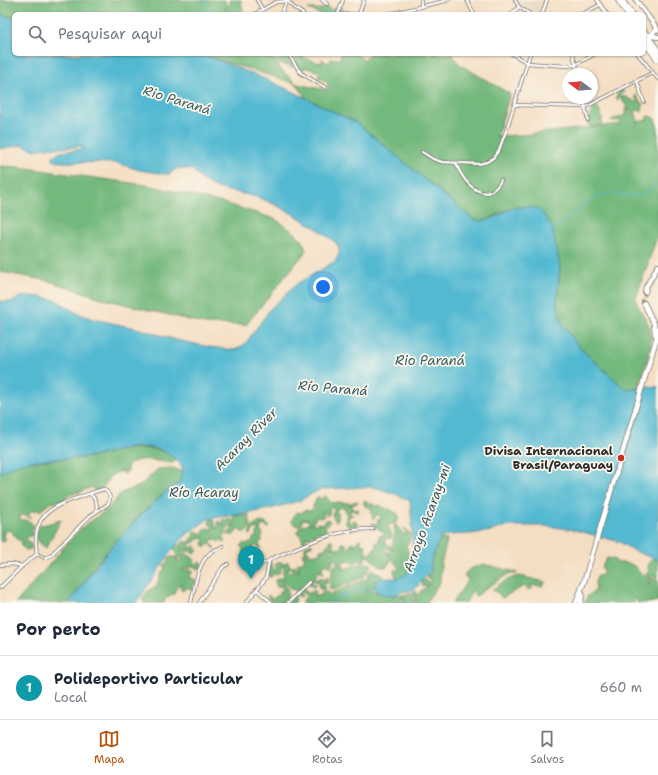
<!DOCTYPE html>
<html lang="pt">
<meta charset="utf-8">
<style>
body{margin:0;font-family:"Shantell Sans",sans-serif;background:#f6f6f7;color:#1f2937}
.compass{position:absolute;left:562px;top:68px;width:36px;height:36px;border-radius:50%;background:#fff;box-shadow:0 1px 3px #0004;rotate:286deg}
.you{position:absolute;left:323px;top:287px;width:14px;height:14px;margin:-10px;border:3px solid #fff;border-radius:50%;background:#1a73e8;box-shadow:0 0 0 6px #1a73e833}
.badge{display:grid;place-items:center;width:26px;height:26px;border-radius:50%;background:#b45309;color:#fff;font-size:13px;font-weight:700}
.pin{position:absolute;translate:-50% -33px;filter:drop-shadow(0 1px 2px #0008)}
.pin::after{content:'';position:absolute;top:21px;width:14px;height:12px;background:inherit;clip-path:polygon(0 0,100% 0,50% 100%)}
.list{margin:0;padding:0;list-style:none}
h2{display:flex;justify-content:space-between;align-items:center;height:52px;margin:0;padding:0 16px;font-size:17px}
h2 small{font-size:13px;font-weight:400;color:#747a83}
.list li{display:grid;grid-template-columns:26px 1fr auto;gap:12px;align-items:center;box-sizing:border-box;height:64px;padding:0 16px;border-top:1px solid #e0e1e3}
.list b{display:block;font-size:15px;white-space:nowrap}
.list p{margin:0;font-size:13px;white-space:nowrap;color:#747a83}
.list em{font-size:13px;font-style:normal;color:#747a83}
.icon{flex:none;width:22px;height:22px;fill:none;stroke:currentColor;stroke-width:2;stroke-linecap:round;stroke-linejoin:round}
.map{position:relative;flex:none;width:658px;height:603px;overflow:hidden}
.search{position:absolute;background:#fff;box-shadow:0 1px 3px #0004;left:12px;right:12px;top:12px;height:44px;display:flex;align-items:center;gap:10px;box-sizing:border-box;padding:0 14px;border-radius:6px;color:#747a83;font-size:15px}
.sheet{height:116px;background:#fff}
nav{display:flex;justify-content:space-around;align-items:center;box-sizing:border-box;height:56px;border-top:1px solid #e0e1e3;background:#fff;font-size:11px;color:#747a83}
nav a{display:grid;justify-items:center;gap:2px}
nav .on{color:#b45309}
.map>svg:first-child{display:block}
.built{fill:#e2d2b4}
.forest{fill:#73b87c;stroke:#4f7254}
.water{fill:#53b9d1;stroke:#3f727e}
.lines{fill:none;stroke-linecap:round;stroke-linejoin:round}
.stream{stroke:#53b9d1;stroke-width:1}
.trunk-tunnel{stroke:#ccbaa5;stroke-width:4.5;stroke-dasharray:4.5 2;stroke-linecap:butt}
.minor-casing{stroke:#716a60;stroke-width:4}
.primary-casing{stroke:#716a60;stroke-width:5.5}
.trunk-casing{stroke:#716a60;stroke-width:6}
.minor{stroke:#fff;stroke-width:2.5}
.primary{stroke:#fff;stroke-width:4}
.trunk{stroke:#fff;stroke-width:4.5}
.poi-dot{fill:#c8321e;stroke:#fbf7ec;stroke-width:1.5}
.labels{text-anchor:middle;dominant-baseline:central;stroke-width:3.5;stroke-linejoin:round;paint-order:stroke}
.poi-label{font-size:12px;font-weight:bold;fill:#2b2b2b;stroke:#fbf7ec;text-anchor:end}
.water-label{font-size:13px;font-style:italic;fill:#395d65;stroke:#fbf7ec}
</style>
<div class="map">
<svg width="658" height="603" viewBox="0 0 658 603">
<rect width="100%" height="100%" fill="#fbf7ec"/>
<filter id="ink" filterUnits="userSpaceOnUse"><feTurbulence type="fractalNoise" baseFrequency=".025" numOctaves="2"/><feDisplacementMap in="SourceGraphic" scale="8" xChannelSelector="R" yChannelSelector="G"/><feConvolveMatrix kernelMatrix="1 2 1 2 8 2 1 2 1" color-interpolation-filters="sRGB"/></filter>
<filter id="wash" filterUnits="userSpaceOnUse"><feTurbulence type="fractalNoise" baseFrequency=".012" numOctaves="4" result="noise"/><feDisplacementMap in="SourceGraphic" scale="16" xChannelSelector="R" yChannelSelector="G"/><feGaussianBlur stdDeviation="0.9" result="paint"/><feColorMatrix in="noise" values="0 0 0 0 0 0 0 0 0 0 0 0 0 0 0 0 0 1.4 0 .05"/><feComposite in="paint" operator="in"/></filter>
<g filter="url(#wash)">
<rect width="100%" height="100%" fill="#f4dec3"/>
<!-- built -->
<polygon class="built" points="519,0 542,0 538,14 524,7"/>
<!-- forest -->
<g class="forest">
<polygon points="0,0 225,0 226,14 14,14 14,18 0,14"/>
<polygon points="229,0 241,0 243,12 245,14 228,14 225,7 229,5 230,1"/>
<path d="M327,7L332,10L338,7L352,14H319L308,9C315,8 322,11 327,7Z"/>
<path d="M179,54H264L277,66L266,54H276L275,58L279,61L281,54H283L282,57L283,60L287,58L293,64L292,68L289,66L290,63L288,62L287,66H285L280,62L278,67L297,84L327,90L329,89L327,86L328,83L317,76L320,75V72L304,67L303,71L305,73L304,75L301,74L293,63L297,60L296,58L298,54H305L303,58L322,63V58L326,62L329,63L331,59L336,58L339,60L341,54H356L364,60L369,54H452L459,64L510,94L497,136L522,135L621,124L620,121L611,120L626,115V107L628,109L631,114H636L638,121L636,122L647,120V116L654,117L658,127V234L636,298C637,309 646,316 649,326C655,344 644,369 639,387L629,390L624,388L579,347L562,324L557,303L560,266L529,207C523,207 516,207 510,209C495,213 491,223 474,220L357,123L306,98L297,84L210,57Z"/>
<polygon points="620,90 623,90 623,93 621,94 623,97 627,97 628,99 633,100 635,103 637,101 635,96 637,95 639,101 643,104 642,111 640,111 637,110 635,113 633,113 626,106 621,97 618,98 618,100 615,98"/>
<path d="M594,104C600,110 603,116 602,125L590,127L587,123L586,119L590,118L593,109V105Z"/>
<polygon points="0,166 19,167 152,186 227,204 275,219 295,233 303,241 306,251 246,325 205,324 108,300 45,280 0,272"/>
<path d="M139,448C155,448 164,449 177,460L172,463C157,462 138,454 127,467L128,471L125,474L120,471L109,477C106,485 103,489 95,492L93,487L84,490L81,492C75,492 72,495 67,496L65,501L50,503L40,511L34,510L28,513L31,517L29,518L26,515L19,516L21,520C28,519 31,522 35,527L32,531V536H28L26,539L32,546L31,549L26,550L20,545L22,541L18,540L11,531L7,530L3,535L6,539L3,542L0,541V473L9,466L25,462L90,457L102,455L114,451Z"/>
<polygon points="173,468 183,472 179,483 169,489 139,516 97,563 69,603 16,603 80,529 109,508 121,493 140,486 158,469"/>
<path d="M323,496H326L330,502L334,503L335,502L349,503L350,505V503L358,501L357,503L350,506L353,507L354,510L357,509L359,510L358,512H355L353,510L349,512L350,514L353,515L349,516L348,523H351L353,520L356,521L358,526H352L353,530H350V528L345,522L347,513L344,511L345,508C342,506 339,508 336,510L337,513L339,514L336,522L334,519L332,514L334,511L333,507L330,508L328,517L326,515L327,513L322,511L324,514L323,517L319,518L317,516L312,524H316L318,523L322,524L328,519L330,521L325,527L327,532L323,534L320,532L317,533L316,536L313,535L311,537H306L305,542H303L300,534L296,532L302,525H304L310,523L308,520L303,519L301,524L299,526L295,525L291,521L297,512L302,513L304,510L311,511L317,497H319L323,500Z"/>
<path d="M363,502L365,501L370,504H373L375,507L377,505C383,506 385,509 392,510L394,512L397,513L399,518L397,522L388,525V529L390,530L392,538L388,539C386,532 381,533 379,528L373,527L372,523L378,524L377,520L382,519V518L377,514L373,520L371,508L365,506Z"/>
<polygon points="236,515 249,515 251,526 246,532 242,532 238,529 234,535 229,535 228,533 235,526 233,517"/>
<polygon points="212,518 216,527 218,528 219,527 217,523 218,521 221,522 224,527 223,519 226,520 230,519 233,522 233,526 227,529 226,535 223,537 225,543 220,539 219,542 215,539 212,540 210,543 214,546 215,549 209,543 207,546 205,547 203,543 205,540 202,537 201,539 197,539 194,543 190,542 191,539 194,536 193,533 197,531 201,534 207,528 212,529 213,526 209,524 210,520"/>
<polygon points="61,520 46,548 35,539 39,526"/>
<path d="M258,522L265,523L270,527L268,528L264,525L261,527L260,530L263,534L261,539L263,540L259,543L261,548H259L257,545L253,547C254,552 255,558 249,562L248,556L243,552V549L240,546L244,543L247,544L252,542L253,538L256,537L258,531L257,528L253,530L251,535L249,534L251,528Z"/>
<path d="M394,524L396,525L404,535L406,534L404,528L411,534L409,542L406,545L410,559L408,563L411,569L410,575L397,580L394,571V570H399C399,564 393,562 391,558L390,562L386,567H381L370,558V556L368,557L367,554H365V561L362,562L360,560L353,564L352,561L347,560L340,564L343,565L344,568L346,569C355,565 361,562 371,564V566L363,578L352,582L334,590L329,589L331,581L330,577L332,573V567L338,564L335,559H333L332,564L330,567L327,565H323L322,569H320L325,573H324L315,571L317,573L315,577L317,580L321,577L325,580L327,577L329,579L328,583L324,584L325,588L322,590L320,589L318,586L319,584L314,580L311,582L315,585L314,587L307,584L303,588L306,590V591L308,594L314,590L317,593L314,595V597L321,595L324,591L330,594L367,579L369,572L374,569L376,573L383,575V578L375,581L376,585L374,587L367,588L366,591L371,590L392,596L399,595L403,597L404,600L406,599L400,595L412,593L415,591L417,592L415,595H417L427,586L428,584L425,586L422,585V581L426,580L429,583L431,578L427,579V575L431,574V560L439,540L441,539L447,540L441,564L440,582L428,599L427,603H412L415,599L414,596L412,598L413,600L410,603H392V602L388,601L386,603H301L307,595L301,591L300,592L302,596L300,597L298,595L296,596L295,594L297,590L290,589L285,581L282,582C290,591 288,590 287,600L283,599L282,600L284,603L286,602L292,595L296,598L295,603H272V601H270L267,597L268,595L273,599L276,596H278L280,591L283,592L282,587L280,586L277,587L275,580L278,578L282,579V577L284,576L282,572L284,570L283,565L281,568L280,572L276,575L272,573V577L268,576L269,562L271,563L273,567L272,570L277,569L275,565L277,562H282L283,565L287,561L291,567L287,570L292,573V567L296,566L298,569L297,571H299V568L297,564L305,560L302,553L303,552L306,556L307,555L305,551V546L311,543L313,545L306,548L311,555L320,553V550L325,549L327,545H329L332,552L334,551L329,542L331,539L333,542L334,547L340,549L342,548V543L346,544L347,549L350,547V543L353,542L354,546H355V543H358V540L361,539L362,540L360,543L363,544L361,547H363V545L365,544L366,545L365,551L370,555L372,551L376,548V543L379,542V536L384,535L386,538L385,543L391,546V549L389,550L385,547L383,550L389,552L390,557L395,533Z"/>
<path d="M184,541L191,543L189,547L190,548L195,546L198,550L196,553L191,552L190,550L187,552L184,550L183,553C188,554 191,556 195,560L194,564L196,565L199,562L202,564L199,570H197L196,567L192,566L188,569L187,568L182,570L185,571L188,570H193L189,578L196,580L195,584L192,585L195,592H193L189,587L182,591L180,586L182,583L177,586L174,594L170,595L168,598H165L164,599L165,601L164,603H144L143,597L150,589H154L156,585L160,587L157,583C159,579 160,576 162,571L165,570L164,566L170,557H176L177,561L183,560L182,557L177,559V554L173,549L178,544L181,548V544Z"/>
<path d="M607,558L614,559L616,562C630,564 633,562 641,574L644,575L649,572L648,568L649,562L654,559L658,560V576L649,577L647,579L650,582L645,585L652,582L649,578L658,579V601L647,603H638L635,598L634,603H584L586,600L587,597L596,590L595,582L597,576L603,575V568H601Z"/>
<path d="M483,564L516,572L517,574H508L482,591L480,594L475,596L474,591L472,590L466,603H452L468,580V578L465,577V574C469,567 476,568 483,564Z"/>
<path d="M520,576L545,582V584L542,586L530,585L533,588L529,590L524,586L522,587L502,598L497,592L492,590C501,583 508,578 520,576Z"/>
</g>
<!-- water -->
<path class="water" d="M0,14L14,18V54H179L210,57L256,75L294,92L357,123L474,220L482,221L491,219L510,209L518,207H529L539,209L543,213L552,227L560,266L557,303L562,324L579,347L624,388L629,390L647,386L658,387V560L632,550L620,542L575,530L546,526H507L492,531L470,534L448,535L440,538L431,561V570L415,589L410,591H404L392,596L378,593L375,588L376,581C387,575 394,581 403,576C405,575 410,570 411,567C415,559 411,513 410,501L398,495L374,487L321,489L299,501L278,507L255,512L208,519L185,536L173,549L136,603H69C96,565 122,531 157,500C161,496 165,493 169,489C171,487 176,485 179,483C180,481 181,476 182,474C184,467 180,463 175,459C151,436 116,453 88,457C59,461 25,455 0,473V301L12,302L21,297L30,296L41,297L56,300L77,313L93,319L140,329L176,340L209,347L235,350L245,344L271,308L298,283L332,263C339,258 342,250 336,243C315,226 287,209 262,199C244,192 216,192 201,179C198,177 196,173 193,170L178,168L169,174H164L139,170L117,163L63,162L55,161L53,160V156L61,152L82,149V146L63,148L52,147L35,150L21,145L0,149Z"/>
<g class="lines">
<!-- stream -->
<g class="stream">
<polyline points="204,0 212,11 211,14"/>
<polyline points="552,231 595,197 610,193 639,196 656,185"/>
<polyline points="330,603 346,594 374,588"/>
</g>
</g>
</g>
<g filter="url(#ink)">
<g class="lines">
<!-- trunk-tunnel -->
<polyline class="trunk-tunnel" points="644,303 643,300 645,292"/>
<!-- minor casing -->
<g class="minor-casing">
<g id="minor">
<polyline points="257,0 262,9"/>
<polyline points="287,0 293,7 303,14"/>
<polyline points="322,0 327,4"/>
<polyline points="467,0 474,14"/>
<polyline points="515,0 519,7 530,14"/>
<polyline points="597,0 607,14"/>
<polyline points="421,6 421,0"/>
<polyline points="255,14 276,2 288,1"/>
<polyline points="281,14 287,1"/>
<polyline points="338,14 343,0"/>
<polyline points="348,14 359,14"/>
<polyline points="359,14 364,0"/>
<polyline points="389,14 449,0"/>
<polyline points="511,14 519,7"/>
<polyline points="542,14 547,0"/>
<polyline points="582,14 600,5"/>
<polyline points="288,54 301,73 326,88"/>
<polyline points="512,54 528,63 566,66 575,65 595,54"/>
<polyline points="573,54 578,74"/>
<polyline points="638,54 658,79"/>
<polyline points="637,81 644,102"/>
<polyline points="583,98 588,120"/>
<polyline points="514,105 586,107 652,73"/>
<polyline points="422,152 433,159 442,162 479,164 487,162 493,158 499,150 506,131 530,54"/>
<path d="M456,163C462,182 487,209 501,180"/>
<path d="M104,489C109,493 112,499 108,504L90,516L50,556L45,558L37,554C31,518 48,507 80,497C88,494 96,491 104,489Z"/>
<path d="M90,494C96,499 98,503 96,512"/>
<polyline points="0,565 12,564 22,566"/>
<polyline points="253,566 256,566 269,561"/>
<polyline points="0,588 22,566 37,554"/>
<polyline points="256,589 272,603"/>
<path d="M191,603C195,586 197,564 211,552C215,550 219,548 223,546"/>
<polyline points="199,603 223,567 228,564"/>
<path d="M246,603L266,578L269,561L271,559C302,545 339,528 373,529"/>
<polyline points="288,603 309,582"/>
</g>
</g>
<!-- primary casing -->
<g class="primary-casing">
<polyline id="primary" points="636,0 658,30"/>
</g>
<!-- trunk casing -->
<g class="trunk-casing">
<g id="trunk">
<polyline points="618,0 627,14"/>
<polyline points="622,0 632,14"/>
<polyline points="644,31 658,50"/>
<polyline points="647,35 658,37"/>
<polyline points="650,36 654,32 656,27"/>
<polyline points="644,37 658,55"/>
<polyline points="644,42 658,60"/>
<polyline points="645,292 646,287 658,266"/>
<polyline points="644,303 654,324 655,334"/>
<polyline points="576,603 584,582 656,340 658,328"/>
<polyline points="581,603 582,593"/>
</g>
</g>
<!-- minor -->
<use href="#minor" class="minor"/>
<!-- primary -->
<use href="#primary" class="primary"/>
<!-- trunk -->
<use href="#trunk" class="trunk"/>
</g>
</g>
<!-- markers -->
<circle class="poi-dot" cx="621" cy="458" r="4"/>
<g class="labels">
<!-- poi labels -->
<g class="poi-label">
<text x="613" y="451">Divisa Internacional<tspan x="613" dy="14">Brasil/Paraguay</tspan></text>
</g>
<!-- water labels -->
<g class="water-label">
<text transform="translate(177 100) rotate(17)">Rio Paraná</text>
<text x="430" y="360">Rio Paraná</text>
<text transform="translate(333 388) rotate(5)">Río Paraná</text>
<text transform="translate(246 439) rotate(-45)">Acaray River</text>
<text x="204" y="492">Río Acaray</text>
<text transform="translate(427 518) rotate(-70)">Arroyo Acaray-mi</text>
</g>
</g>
</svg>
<svg class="compass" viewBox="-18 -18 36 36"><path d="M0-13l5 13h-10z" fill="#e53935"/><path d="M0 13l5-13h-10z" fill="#747a83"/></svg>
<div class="you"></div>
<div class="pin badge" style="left:251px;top:579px;background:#0f9aa8">1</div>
<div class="search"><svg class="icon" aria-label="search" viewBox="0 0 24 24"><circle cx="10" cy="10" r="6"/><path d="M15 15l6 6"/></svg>Pesquisar aqui</div>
</div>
<section class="sheet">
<h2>Por perto<small></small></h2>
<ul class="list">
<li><span class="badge" style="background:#0f9aa8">1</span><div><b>Polideportivo Particular</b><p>Local</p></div><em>660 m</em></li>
</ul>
</section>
<nav>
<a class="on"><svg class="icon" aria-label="map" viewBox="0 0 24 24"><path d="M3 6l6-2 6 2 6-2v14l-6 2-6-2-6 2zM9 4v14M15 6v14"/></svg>Mapa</a>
<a><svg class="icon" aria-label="directions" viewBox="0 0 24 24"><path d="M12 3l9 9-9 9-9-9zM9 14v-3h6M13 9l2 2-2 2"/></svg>Rotas</a>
<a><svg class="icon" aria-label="saved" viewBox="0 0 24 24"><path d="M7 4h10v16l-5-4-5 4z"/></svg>Salvos</a>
</nav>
